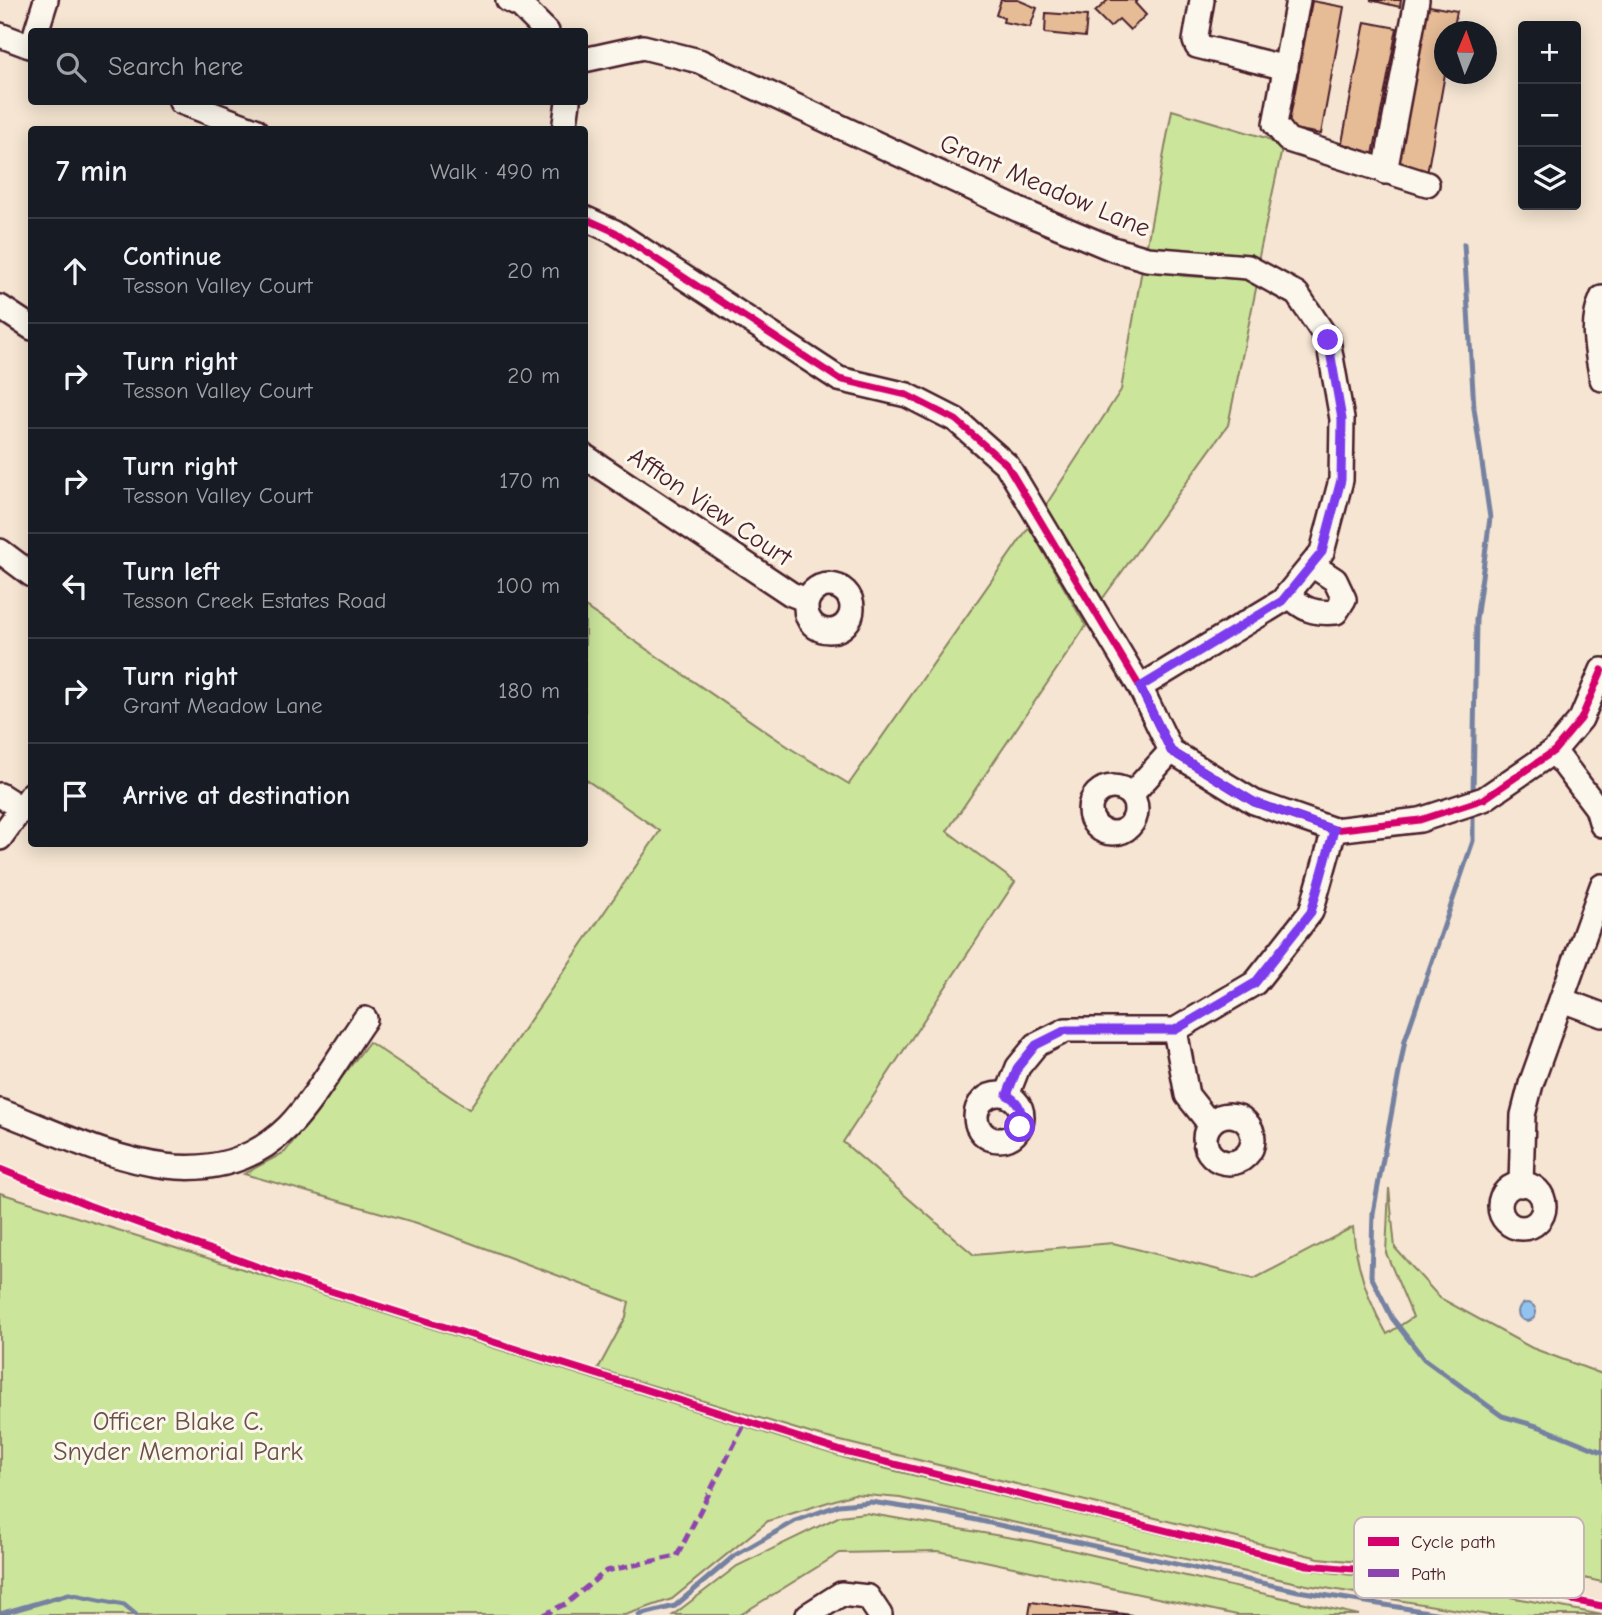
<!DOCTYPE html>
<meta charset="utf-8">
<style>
body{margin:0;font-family:"Comic Neue",sans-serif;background:#242831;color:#f1f3f6}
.controls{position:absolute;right:21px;top:21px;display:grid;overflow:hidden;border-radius:7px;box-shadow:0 4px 18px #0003}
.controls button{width:63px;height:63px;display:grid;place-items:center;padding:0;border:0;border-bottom:2px solid #363941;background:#171b24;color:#f1f3f6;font:35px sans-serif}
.compass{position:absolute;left:1434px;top:21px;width:63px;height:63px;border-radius:50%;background:#171b24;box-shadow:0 4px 18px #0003;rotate:2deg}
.stop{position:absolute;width:21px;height:21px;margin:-16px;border:5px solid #7c3aed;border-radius:50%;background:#fff}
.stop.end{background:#7c3aed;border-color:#fff;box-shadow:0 2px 7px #0008}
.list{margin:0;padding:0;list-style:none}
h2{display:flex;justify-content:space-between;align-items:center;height:91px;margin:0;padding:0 28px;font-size:30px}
h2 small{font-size:23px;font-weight:400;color:#9ea1a6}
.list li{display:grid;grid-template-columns:46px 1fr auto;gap:21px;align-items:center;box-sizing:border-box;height:105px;padding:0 28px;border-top:2px solid #363941}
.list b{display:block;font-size:26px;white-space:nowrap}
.list p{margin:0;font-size:23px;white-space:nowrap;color:#9ea1a6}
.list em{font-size:23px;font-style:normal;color:#9ea1a6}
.icon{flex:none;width:38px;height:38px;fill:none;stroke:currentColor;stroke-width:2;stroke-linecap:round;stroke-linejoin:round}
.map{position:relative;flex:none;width:1602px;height:1615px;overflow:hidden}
.search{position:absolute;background:#171b24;box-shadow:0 4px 18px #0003;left:28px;top:28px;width:560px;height:77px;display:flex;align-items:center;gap:18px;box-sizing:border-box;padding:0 24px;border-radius:7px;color:#9ea1a6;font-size:26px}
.panel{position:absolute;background:#171b24;box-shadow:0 4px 18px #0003;left:28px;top:126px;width:560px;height:721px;border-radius:7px}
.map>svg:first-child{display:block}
.green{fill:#cbe59b;stroke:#8a8263;stroke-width:2}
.water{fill:#92c2ee;stroke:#7581a0;stroke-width:2}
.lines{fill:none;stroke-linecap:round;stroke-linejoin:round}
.stream{stroke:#7581a0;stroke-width:5}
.building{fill:#e6bc96;stroke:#4a1f2b;stroke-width:2}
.minor-casing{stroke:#4a1f2b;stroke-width:28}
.minor{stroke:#fbf7ec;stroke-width:23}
.quiet{stroke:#8e44ad;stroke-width:5;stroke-dasharray:10 5;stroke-linecap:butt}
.cycleway-casing{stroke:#fbf7ec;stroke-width:11}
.cycleway{stroke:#d6006c;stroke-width:7}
.route{stroke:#7c3aed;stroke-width:9}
.labels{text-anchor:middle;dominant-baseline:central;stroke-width:6;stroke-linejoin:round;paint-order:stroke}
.street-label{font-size:26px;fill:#4a1f2b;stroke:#fbf7ec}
.park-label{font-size:26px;fill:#6a5047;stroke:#fbf7ec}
.key{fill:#fbf7ec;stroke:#c6b6b2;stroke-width:2}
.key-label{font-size:19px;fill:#4a1f2b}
</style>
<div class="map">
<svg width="1602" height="1615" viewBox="0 0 1602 1615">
<rect width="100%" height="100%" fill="#f5e5d2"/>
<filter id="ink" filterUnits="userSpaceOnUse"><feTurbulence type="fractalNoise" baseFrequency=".0143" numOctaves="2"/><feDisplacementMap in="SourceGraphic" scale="14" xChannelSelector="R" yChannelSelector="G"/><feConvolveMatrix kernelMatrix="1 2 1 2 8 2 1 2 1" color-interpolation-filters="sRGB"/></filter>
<g filter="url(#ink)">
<!-- green -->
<g class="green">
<polygon points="1172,110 1266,138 1282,149 1258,261 1146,250"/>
<polygon points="1142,269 1184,276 1243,279 1257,284 1228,425 1098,605 1044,508 1121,390"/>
<path d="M1029,527L1086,626L947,831L1015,882L843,1142L974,1255L1113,1243L1254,1279L1353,1227C1356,1266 1367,1300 1387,1334L1413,1317L1386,1253L1389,1188L1395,1248L1440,1298L1532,1348L1602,1374V1582L1435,1545L1440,1570L1319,1558L816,1435L598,1369L626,1317L629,1302L417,1223L244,1174L285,1152L369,1042L469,1109L660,831L585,779V607L793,750L849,784Z"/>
<polygon points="0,1193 858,1462 1311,1570 1475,1590 1602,1615 1488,1615 1307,1585 900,1498 854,1494 768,1521 672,1599 625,1615 0,1615"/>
<polygon points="865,1513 1031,1541 1359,1615 1237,1615 938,1551 840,1553 740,1615 673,1615 737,1566 840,1516"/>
</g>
<!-- water -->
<circle class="water" cx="1527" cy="1312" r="9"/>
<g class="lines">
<!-- stream -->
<g class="stream">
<polyline points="1464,244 1474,408 1490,518 1476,620 1473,795"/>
<polyline points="1473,808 1473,841 1405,1040 1373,1213 1371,1276 1392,1318 1424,1359 1502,1416 1540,1427 1602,1452"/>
<polyline points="0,1614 69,1594 124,1605 136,1615"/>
<polyline points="639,1615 675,1606 734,1556 795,1521 839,1505 871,1502 949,1514 1298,1591 1447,1615"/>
</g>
</g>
<!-- building -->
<g class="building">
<polygon points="1001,0 1018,0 1037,8 1030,27 1003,22 1004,18 996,15"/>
<polygon points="1108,0 1138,0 1135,3 1146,15 1130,30 1119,19 1110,27 1095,12"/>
<polygon points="1370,0 1401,0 1400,7"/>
<polygon points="1312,1 1344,7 1321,134 1288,128"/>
<polygon points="1424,5 1457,11 1453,32 1444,32 1445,74 1427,174 1394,169"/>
<polygon points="1046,13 1087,16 1085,37 1045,33"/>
<polygon points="1365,22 1397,28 1373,155 1341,148"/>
<polygon points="1031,1602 1132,1615 1029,1615"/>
</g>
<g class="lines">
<!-- minor casing -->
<g class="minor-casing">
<g id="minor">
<polyline points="508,0 521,6 547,32"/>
<polyline points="1202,0 1195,41 1197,46 1286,68"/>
<polyline points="1298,0 1275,124 1288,140 1427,184"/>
<polyline points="36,32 46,0"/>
<polyline points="0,35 32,47"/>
<polyline points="584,60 643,47 699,61 1019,210 1113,249 1147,259 1248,267 1297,294 1328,340 1342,419 1341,480 1322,552 1282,601 1140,687"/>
<polyline points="181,102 255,130"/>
<polyline points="564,130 568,102"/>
<polyline points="1385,172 1417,0"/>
<polyline points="584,218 615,232 839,379 907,395 956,420 1007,465 1140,687 1171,751 1254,802 1334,830 1420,820 1484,799 1554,751 1581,719 1602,670"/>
<path d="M1602,298C1590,324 1597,352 1602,379"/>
<polyline points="0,307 32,328"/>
<polyline points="584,456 791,594 807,600"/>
<polyline points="0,551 32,575"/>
<circle cx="829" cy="608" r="23"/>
<path d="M1288,594C1303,610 1314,614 1336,612L1344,599L1335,580L1312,565"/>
<polyline points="1554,751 1597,808 1602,825"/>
<circle cx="1113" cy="810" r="23"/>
<polyline points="0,795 22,809"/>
<polyline points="1131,795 1171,751"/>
<polyline points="0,838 32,794"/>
<polyline points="1562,1000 1602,1015"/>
<polyline points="1175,1030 1187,1095 1210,1124"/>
<circle cx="999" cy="1117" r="23"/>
<polyline points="1007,1095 1018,1067 1036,1045 1066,1030 1175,1030 1255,983 1311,912 1334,830"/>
<path d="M0,1111C90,1145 204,1210 288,1127C313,1102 343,1050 365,1019"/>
<circle cx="1229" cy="1139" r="24"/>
<circle cx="1522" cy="1206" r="22"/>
<polyline points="1521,1185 1523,1115 1531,1084 1602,886"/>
<polyline points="808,1615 841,1594 868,1597 880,1615"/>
</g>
</g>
<!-- minor -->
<use href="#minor" class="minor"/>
<!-- quiet -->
<polyline class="quiet" points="543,1615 567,1603 606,1571 677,1556 746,1421"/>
<!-- cycleway casing -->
<g class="cycleway-casing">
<g id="cycleway">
<polyline points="584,218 615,232 839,379 907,395 956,420 1007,465 1140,687 1171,751 1254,802 1334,830 1420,820 1484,799 1554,751 1581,719 1602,670"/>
<polyline points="0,1169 88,1205 286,1277 845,1452 1307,1565 1460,1578 1602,1606"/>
</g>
</g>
<!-- cycleway -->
<use href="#cycleway" class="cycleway"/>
</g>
</g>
<g class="lines" filter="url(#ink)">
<!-- route -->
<path class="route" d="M1020,1127C1024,1112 1020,1102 1007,1095L1018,1067L1036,1045L1066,1030H1175L1255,983L1311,912L1334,830L1254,802L1171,751L1140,687L1282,601L1322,552L1341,480L1342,419L1328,340"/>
</g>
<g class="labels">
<!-- street labels -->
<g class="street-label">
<text transform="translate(1045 186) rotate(23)">Grant Meadow Lane</text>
<text transform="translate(710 507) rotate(34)">Affton View Court</text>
</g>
<!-- park labels -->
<g class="park-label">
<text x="178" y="1422">Officer Blake C.<tspan x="178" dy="30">Snyder Memorial Park</tspan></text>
</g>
</g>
<!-- legend -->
<rect x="1354" y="1517" width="230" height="81" rx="10" class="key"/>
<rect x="1368" y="1537" width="31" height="9" fill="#d6006c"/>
<rect x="1368" y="1569" width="31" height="8" fill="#8e44ad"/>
<g class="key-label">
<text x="1411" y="1548">Cycle path</text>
<text x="1411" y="1580">Path</text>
</g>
</svg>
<div class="controls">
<button>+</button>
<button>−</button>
<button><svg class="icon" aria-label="layers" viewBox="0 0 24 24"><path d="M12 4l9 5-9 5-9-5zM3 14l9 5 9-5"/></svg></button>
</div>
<svg class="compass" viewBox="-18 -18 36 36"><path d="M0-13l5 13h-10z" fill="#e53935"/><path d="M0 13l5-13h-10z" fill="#9ea1a6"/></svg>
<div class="stop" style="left:1020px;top:1127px"></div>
<div class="stop end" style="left:1328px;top:340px"></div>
<div class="search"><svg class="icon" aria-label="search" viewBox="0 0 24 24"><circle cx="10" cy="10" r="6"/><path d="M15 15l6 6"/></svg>Search here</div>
<section class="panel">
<h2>7 min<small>Walk · 490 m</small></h2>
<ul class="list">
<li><svg class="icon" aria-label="ahead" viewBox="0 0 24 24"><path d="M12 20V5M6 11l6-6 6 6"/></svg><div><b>Continue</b><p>Tesson Valley Court</p></div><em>20 m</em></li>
<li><svg class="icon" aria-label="right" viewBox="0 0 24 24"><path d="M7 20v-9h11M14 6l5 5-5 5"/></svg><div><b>Turn right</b><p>Tesson Valley Court</p></div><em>20 m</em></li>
<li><svg class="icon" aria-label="right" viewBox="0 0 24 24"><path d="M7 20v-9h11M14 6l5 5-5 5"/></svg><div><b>Turn right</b><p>Tesson Valley Court</p></div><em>170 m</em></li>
<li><svg class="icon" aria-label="left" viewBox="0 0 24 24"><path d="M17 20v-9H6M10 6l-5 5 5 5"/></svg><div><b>Turn left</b><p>Tesson Creek Estates Road</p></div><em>100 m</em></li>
<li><svg class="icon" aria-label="right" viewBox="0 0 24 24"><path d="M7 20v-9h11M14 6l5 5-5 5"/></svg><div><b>Turn right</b><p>Grant Meadow Lane</p></div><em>180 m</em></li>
<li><svg class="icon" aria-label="arrive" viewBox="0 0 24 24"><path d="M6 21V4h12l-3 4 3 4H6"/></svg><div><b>Arrive at destination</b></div></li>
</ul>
</section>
</div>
